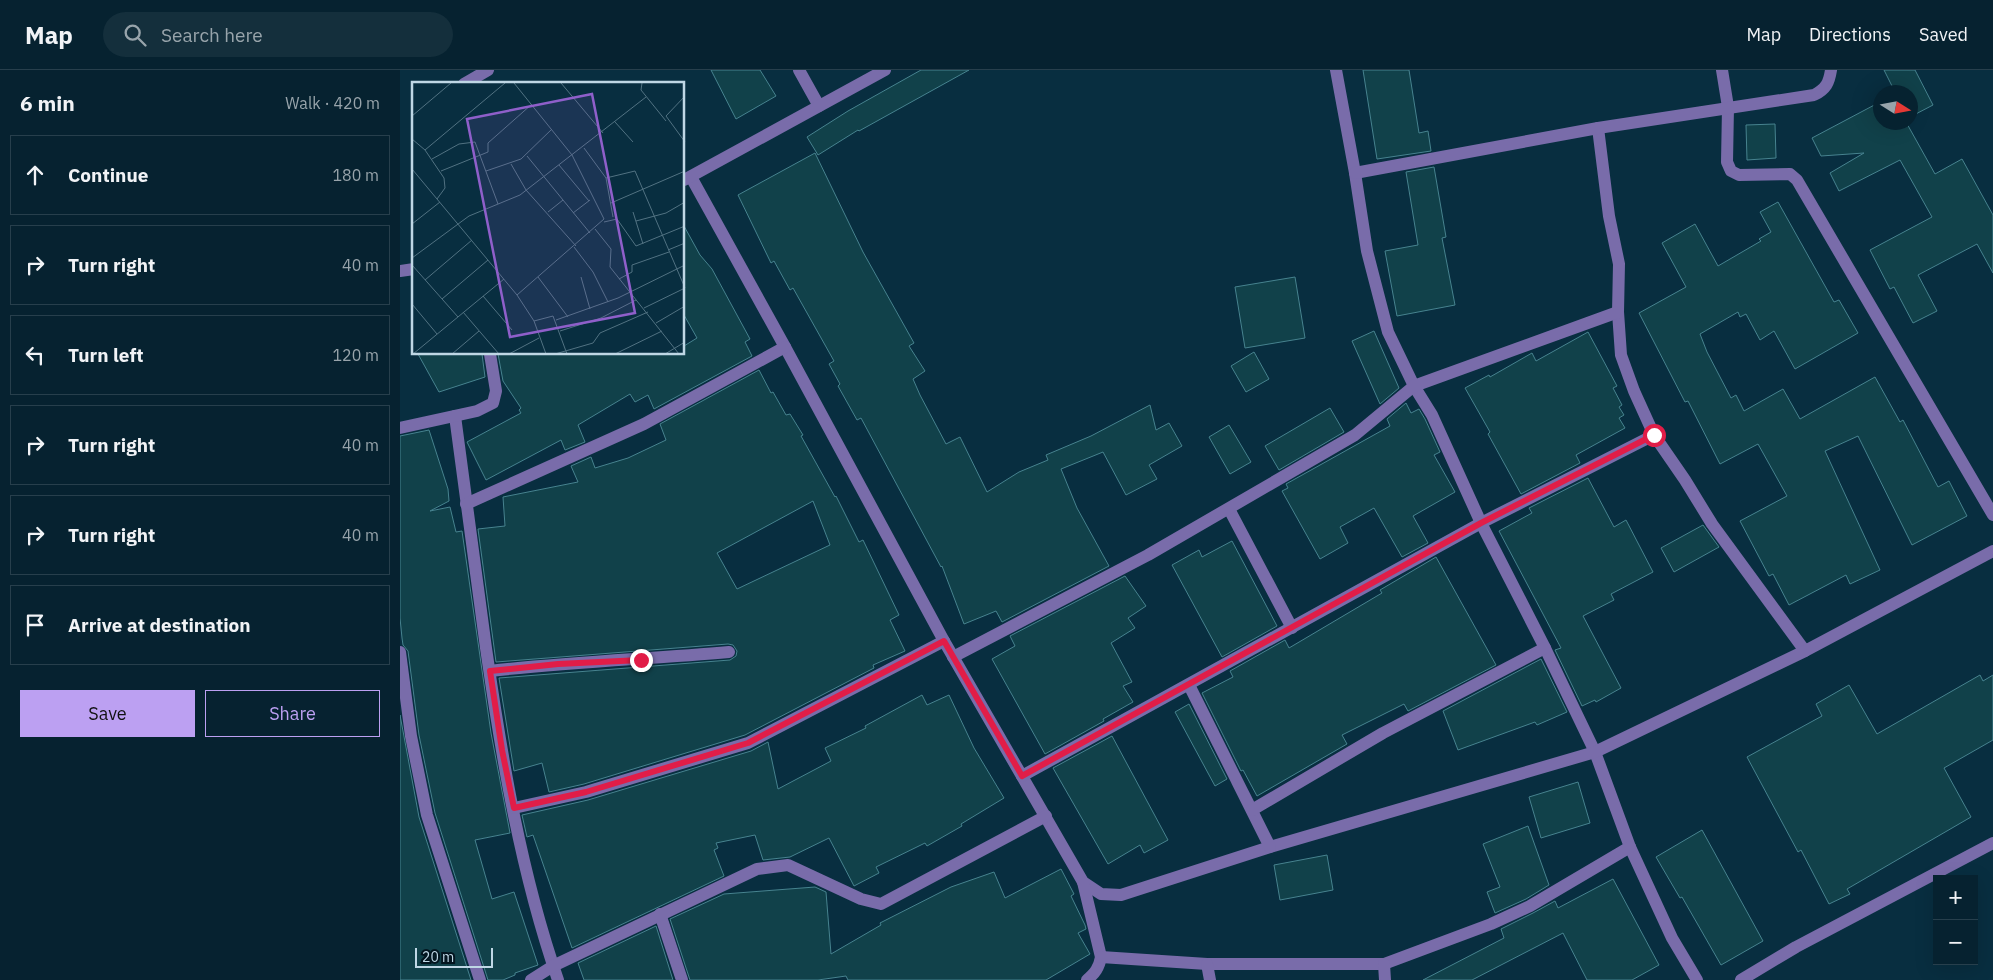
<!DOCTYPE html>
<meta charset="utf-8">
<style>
body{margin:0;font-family:"IBM Plex Sans",sans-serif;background:#142f3c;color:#f1f3f6}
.controls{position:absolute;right:15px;bottom:15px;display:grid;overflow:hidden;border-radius:0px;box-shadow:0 5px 20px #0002}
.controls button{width:45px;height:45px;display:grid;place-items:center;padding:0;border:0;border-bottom:1px solid #273f4c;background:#062230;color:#f1f3f6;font:25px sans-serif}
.compass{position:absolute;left:1473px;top:15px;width:45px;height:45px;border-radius:50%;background:#062230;box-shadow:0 5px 20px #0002;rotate:101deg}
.scale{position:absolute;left:15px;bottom:12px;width:78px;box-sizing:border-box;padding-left:5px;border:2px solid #bfd7e5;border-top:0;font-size:14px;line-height:18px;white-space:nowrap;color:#bfd7e5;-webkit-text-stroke:4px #03151f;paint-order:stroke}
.stop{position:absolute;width:15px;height:15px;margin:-11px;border:4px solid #e11d48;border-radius:50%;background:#fff}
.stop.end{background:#e11d48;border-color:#fff;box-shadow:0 1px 5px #0008}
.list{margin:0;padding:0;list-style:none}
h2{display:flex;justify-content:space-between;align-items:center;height:65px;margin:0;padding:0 20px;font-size:21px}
h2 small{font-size:16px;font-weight:400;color:#98a4ab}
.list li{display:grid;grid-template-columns:32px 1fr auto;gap:15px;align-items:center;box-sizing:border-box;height:80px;margin:0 10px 10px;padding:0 10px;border:1px solid #273f4c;border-radius:0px}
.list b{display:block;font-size:19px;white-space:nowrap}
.list em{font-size:16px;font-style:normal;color:#98a4ab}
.actions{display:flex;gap:10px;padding:15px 20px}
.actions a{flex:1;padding:11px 0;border:1px solid #bca0f2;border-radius:0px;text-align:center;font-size:18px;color:#bca0f2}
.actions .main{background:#bca0f2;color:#111}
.icon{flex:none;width:28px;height:28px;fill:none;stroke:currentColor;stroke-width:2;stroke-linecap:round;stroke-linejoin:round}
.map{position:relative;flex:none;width:1593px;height:910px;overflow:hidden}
header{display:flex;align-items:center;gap:30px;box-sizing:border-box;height:70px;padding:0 25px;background:#062230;border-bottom:1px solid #273f4c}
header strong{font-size:24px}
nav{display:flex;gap:28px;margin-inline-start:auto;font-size:18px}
.search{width:350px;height:45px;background:#142f3c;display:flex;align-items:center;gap:12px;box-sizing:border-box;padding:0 18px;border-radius:28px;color:#98a4ab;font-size:19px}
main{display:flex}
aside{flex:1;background:#062230}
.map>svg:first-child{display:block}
.building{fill:#11414a;stroke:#47838f;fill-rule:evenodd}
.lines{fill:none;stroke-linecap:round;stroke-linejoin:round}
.minor{stroke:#796caa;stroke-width:12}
.route{stroke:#e11d48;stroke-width:6}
.inset-road{fill:none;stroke:#517282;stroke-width:1}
.view{fill:#8f5fca;fill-opacity:0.15;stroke:#8f5fca;stroke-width:2.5}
.inset-edge{fill:none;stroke:#bfd7e5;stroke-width:2.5}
</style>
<header>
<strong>Map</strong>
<div class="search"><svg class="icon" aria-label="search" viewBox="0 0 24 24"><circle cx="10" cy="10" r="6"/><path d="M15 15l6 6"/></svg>Search here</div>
<nav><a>Map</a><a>Directions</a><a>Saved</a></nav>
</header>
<main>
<aside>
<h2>6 min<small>Walk · 420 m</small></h2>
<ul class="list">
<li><svg class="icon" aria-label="ahead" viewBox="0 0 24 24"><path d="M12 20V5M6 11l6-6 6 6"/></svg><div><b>Continue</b></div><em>180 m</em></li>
<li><svg class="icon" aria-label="right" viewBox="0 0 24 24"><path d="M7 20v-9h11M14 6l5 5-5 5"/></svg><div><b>Turn right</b></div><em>40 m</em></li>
<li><svg class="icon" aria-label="left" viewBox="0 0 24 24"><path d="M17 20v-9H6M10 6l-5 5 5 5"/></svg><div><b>Turn left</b></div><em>120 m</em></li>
<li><svg class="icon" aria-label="right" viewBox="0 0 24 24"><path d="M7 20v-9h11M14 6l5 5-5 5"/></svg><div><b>Turn right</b></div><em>40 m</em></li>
<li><svg class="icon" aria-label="right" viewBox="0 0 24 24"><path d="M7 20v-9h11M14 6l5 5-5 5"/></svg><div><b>Turn right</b></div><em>40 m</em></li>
<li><svg class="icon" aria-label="arrive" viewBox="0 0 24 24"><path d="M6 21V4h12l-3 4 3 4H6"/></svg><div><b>Arrive at destination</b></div></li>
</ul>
<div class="actions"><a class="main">Save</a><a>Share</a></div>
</aside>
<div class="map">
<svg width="1593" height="910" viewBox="0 0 1593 910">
<rect width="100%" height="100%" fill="#082e40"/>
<!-- building -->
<g class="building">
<polygon points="311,0 360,0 376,26 336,49"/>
<polygon points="521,0 569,0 459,61 458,60 418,85 407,67 448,41"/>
<polygon points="963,0 1009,0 1019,63 1028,61 1031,81 977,89"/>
<polygon points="1484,0 1515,0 1533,35 1510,47 1510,22 1495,22"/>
<polygon points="1480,32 1480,52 1506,52 1535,104 1562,89 1593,145 1593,203 1577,174 1518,205 1537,241 1513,253 1494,217 1490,219 1470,180 1532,147 1500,90 1439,121 1430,103 1464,83 1421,86 1412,68"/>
<polygon points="1375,54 1376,88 1347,90 1346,55"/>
<polygon points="415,83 463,182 514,273 509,276 525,301 513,309 520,325 546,374 560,367 587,422 619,402 648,390 646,385 691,366 750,335 756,360 769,353 782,376 749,395 757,409 726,425 703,382 661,399 677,438 709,496 602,552 596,541 564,554 542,496 541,497 461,348 457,350 438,316 440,314 429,294 434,291 393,218 390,220 374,191 371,193 338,125"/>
<polygon points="1034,97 1046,167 1042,168 1055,235 997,246 985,181 1018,175 1006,102"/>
<polygon points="1378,132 1434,232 1439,230 1458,263 1395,299 1374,261 1360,270 1346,244 1340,247 1338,242 1300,264 1307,282 1331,328 1336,325 1344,341 1383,319 1400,349 1475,307 1500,352 1503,350 1538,417 1549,411 1567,446 1512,475 1458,366 1425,381 1480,500 1450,514 1446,505 1389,535 1373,504 1369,506 1340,451 1387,426 1358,374 1320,394 1288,331 1285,332 1239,243 1286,217 1262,173 1295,154 1318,196 1361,171 1359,169 1371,162 1360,142"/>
<polygon points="284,156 300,185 312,199 350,269 345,272 352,286 254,339 248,325 235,332 230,324 178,355 185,372 165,380 161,370 86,410 67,372 121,343 119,340 121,338 103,311 98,284 284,284 284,276 297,268 284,245"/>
<polygon points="895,207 905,268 845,278 835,217"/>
<polygon points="974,261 999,318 980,334 952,271"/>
<polygon points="1188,262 1217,316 1213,318 1222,335 1219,337 1224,345 1219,348 1225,358 1176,385 1180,393 1121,424 1088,364 1090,362 1065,318 1089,305 1090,307 1132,283 1136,291"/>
<polygon points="854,282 869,309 846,322 831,296"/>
<polygon points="18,284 82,284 85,307 39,322"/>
<path d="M359,300L371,323L373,322L386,345L390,344L403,365L401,366L435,427L436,426L459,472L463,470L499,545L490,550L505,581L473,595L474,598L345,665L184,714L149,722L142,693L114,701L99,608L330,590L336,586L337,581L333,575L328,574L96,592L78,459L105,456L103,427L178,412L171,396L191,387L195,398L228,388L266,370L260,354ZM413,431L430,475L337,519L317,483Z"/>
<polygon points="1006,333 1011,343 1019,339 1025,349 1040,382 1034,385 1055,422 1013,446 1028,473 1002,487 974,438 940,457 948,473 920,489 882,421 888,418 886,414 990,356 987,349"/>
<polygon points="930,338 944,362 879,400 865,376"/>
<polygon points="829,355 851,392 830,404 809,367"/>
<polygon points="29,360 48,419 49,431 30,441 50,437 56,462 62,461 91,663 110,763 75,770 92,829 114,822 138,895 115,903 115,905 103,910 88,910 35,743 19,665 8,581 3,575 2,568 0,548 0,366"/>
<polygon points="1188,408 1214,457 1226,450 1253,502 1211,524 1214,530 1183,546 1221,618 1196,632 1195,630 1182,636 1155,580 1161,578 1099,461 1132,443 1129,438"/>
<polygon points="1303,455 1319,477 1274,502 1261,478"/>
<polygon points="832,471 877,556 822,587 772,495 799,480 802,487"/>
<polygon points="1036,487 1096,595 1008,641 1004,634 942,665 947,674 857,726 843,700 841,701 802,623 833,607 830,601 885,570 889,578 982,523 980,520"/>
<polygon points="725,506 746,536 728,548 735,558 711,573 732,612 723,616 733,632 703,649 704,651 645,684 592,589 615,576 610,566"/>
<polygon points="1141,589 1167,642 1137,655 1135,652 1058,680 1043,641"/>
<polygon points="1580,605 1583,611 1593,605 1593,670 1544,698 1571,747 1447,819 1450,824 1429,834 1401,780 1398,782 1347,687 1422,646 1416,634 1449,615 1477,664"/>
<polygon points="522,625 527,635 549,625 574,678 604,728 561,754 562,756 527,776 525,773 476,797 479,803 454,816 429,768 390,787 363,790 355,765 316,773 318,778 314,780 324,806 172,878 133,765 127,767 122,745 188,730 351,681 368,672 378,719 431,691 425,678 466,658 465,656"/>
<polygon points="789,634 827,709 815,716 775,642"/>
<polygon points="0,645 19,747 71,910 0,910"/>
<polygon points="712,666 768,770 744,783 740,775 708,794 653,698"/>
<polygon points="1178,712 1190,753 1141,768 1129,727"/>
<polygon points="1128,756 1149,815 1126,829 1095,843 1087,822 1100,817 1083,774"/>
<polygon points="1302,760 1363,871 1321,895 1282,827 1280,828 1256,787"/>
<polygon points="927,785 933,820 880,830 874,795"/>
<polygon points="661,799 674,824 671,826 685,855 686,859 678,863 690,884 646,910 448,910 446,906 418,910 290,910 270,849 324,824 415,817 426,822 431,884 481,855 480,853 551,817 594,802 605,828"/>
<polygon points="1213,809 1259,895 1232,910 1187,910 1163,863 1072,910 1023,910 1104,868 1101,859 1133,843 1155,831 1158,838"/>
<polygon points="256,856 273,910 184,910 178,893"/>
</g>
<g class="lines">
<!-- minor -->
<g class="minor">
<polyline points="399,0 419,36"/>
<polyline points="936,0 955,103 967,181 988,262 1014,316 1032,345 1081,453 1145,578 1195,682 1230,777 1272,868 1297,910"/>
<polyline points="1322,0 1328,37 1327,92 1331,101 1339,105 1390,104 1397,110 1593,445"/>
<polyline points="64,14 88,0"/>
<polyline points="1198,58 1209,146 1219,194 1218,242 1221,285 1234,321 1254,365 1285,410 1312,454 1405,581"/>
<path d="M955,103L1198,58L1414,25C1426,19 1429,13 1431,0"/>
<polyline points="291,107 385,277 544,571 683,812 701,824 721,825 870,777 1195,682 1405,581 1593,481"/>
<polyline points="284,110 485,0"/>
<polyline points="0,201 14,199"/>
<path d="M55,346C65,423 75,500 86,578C102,690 121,803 158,910"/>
<polyline points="0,358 77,341 93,333 96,321 90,284"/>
<polyline points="66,434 244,354 385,277"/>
<polyline points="829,439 892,558"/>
<polyline points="0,582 11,666 27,745 80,910"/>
<polyline points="553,587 748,485 955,365 1014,316 1218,242"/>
<path d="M90,601C169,592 249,589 329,582"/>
<polyline points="789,615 870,777"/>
<polyline points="622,706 1081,453 1254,365"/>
<polyline points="114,738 186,722 348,673 544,571"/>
<polyline points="852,740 983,663 1145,578"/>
<path d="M683,812L701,887C699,898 695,903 687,910"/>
<polyline points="260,844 282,910"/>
<polyline points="701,887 807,894 984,894 1091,854 1130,836 1230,777"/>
<polyline points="807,894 810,910"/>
<polyline points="984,894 985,910"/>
<polyline points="131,910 153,896 357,799 388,795 461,829 481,834 646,746"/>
<polyline points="1341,910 1396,877 1593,773"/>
</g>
</g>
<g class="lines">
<!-- route -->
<polyline class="route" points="241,590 158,594 90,601 102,680 114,738 186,722 348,673 544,571 622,706 1081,453 1254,365"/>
</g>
<!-- overview -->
<g transform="translate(12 12)">
<rect width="272" height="272" fill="#082e40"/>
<path class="inset-road" d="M102,1L160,73L192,137L105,213M149,1L191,51M230,1L229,8L254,39M273,14L254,34L273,60M0,34L39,1M203,40L221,60M0,57L13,68L32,96L33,106L25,117M172,66L194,96L201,135M13,68L93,1M115,74L178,151M20,77L47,62L63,60L86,122M99,82L114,108L164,164M147,83L177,119M0,87L105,213L122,239L134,272M29,89L76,70V61L120,22M74,89L109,77L140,47M194,96L223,89L273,206M199,121L273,89M136,130L151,118M221,130L231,162M161,131L178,118M224,139L254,131L273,120M192,140L205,137L224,164L273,144M0,142L28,120M183,147L199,167L198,185L267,272M162,165L181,190L196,220M256,168L273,161M0,176L57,134L108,113L234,15M0,183L46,235M126,195L156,235M169,195L178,227M207,197L220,190V183L257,170M13,198L60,158M71,214L100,248M30,217L76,178M0,222L25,252M232,226L273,206M51,230L87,272M144,238L206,216L273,183M122,239L141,234L155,272M244,241L273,224M148,249L189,236L224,218M1,272L92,197M40,272L67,249M97,272L127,256M143,272L181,261L188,251L236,230M203,272L250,249M253,272L273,260"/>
<path class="view" d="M180,12L223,231L98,255L55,37Z"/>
<rect width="272" height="272" class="inset-edge"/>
</g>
</svg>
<div class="controls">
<button>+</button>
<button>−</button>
</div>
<svg class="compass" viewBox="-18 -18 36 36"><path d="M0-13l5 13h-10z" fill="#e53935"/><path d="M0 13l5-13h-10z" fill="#98a4ab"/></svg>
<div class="scale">20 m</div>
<div class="stop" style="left:1254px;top:365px"></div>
<div class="stop end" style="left:241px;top:590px"></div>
</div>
</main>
